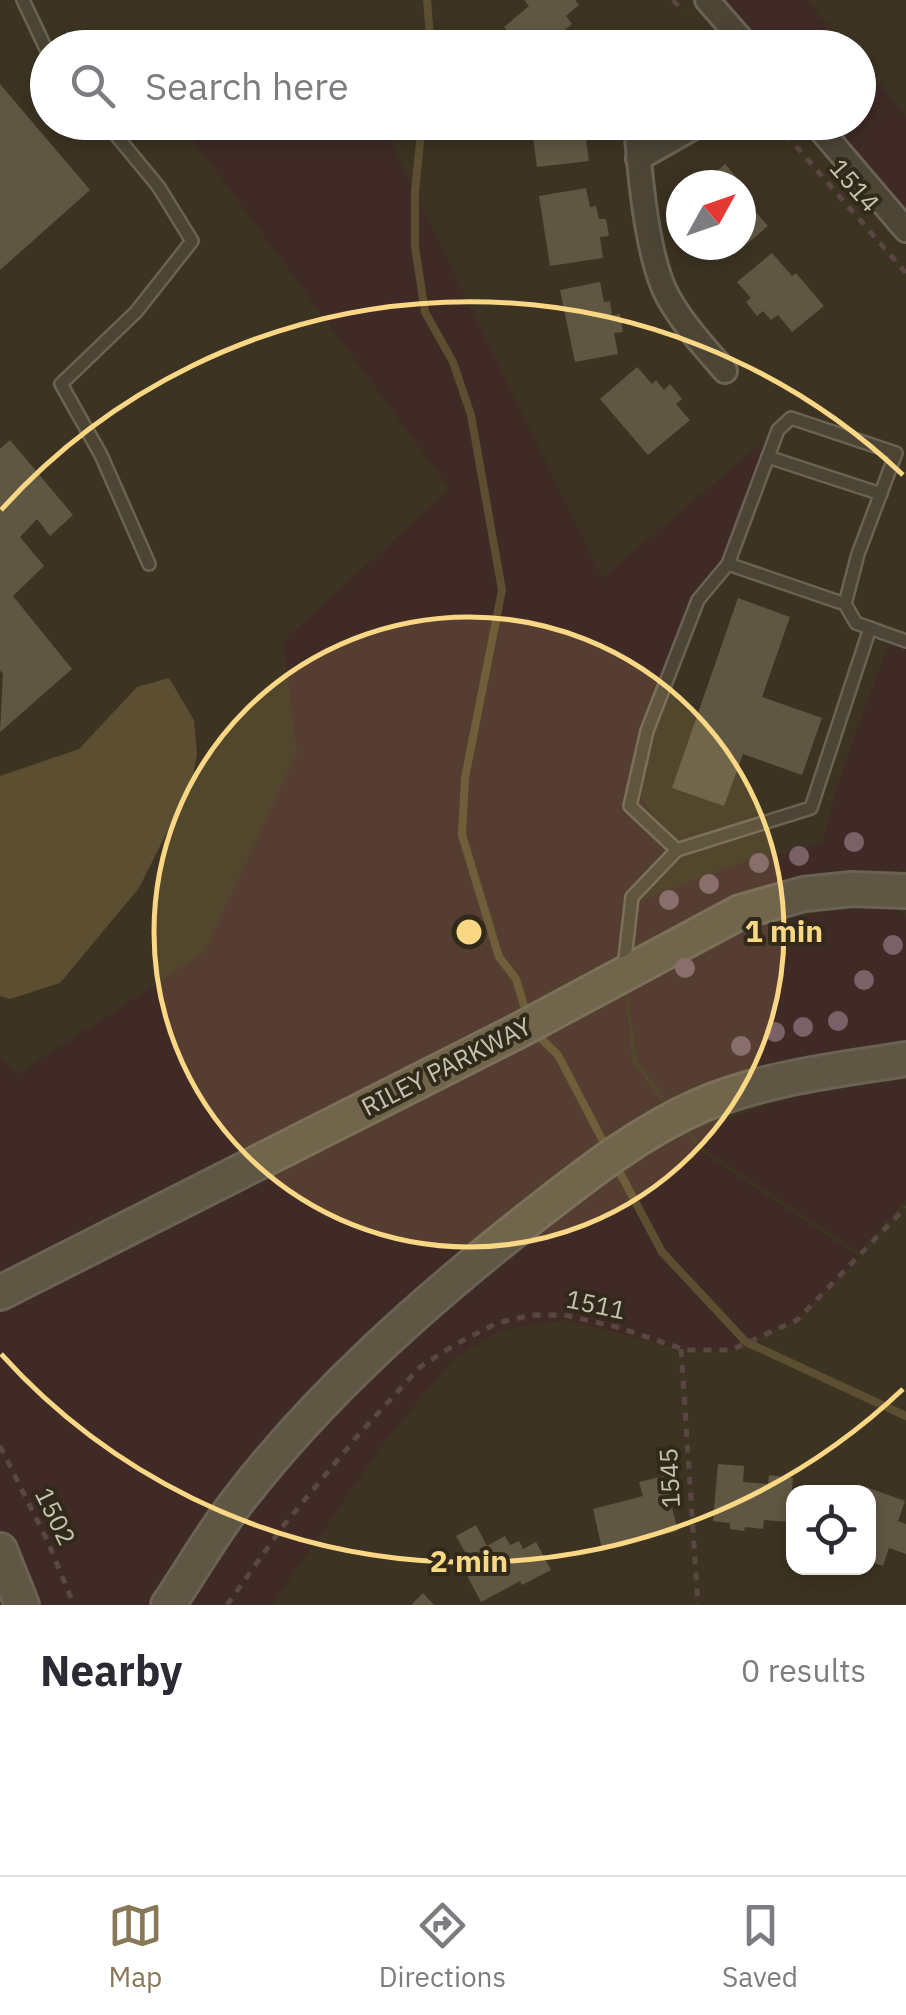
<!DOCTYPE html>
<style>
body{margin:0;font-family:"IBM Plex Sans",sans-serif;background:#f7f7f7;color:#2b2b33}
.controls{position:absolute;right:30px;bottom:30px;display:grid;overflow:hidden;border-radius:20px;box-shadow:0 5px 15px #0003}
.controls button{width:90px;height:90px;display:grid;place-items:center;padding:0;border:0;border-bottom:2px solid #e1e1e2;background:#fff;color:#2b2b33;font:50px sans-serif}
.compass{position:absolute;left:666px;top:170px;width:90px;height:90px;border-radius:50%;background:#fff;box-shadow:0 5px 15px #0003;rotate:50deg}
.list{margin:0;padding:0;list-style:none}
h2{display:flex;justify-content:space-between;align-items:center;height:130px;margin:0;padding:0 40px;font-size:42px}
h2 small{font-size:32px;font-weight:400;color:#7c7c81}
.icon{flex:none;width:55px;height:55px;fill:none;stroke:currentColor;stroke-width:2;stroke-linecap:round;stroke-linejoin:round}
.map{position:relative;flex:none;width:906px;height:1605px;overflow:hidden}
.search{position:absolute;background:#fff;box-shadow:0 5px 15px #0003;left:30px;right:30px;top:30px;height:110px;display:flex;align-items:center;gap:25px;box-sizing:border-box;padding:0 35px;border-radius:55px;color:#7c7c81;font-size:38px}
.sheet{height:270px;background:#fff}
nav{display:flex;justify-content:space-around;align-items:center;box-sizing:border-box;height:140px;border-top:2px solid #e1e1e2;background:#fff;font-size:28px;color:#7c7c81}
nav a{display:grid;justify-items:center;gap:5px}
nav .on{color:#887858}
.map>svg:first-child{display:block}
.green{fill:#3f2a26}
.water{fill:#5c4e30}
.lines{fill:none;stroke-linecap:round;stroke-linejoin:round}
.stream{stroke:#5c4e30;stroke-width:8}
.building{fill:#605743}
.lane-casing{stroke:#6a6354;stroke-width:16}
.street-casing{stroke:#6a6354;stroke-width:28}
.secondary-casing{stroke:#6a6354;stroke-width:38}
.path{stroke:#5a4642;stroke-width:5;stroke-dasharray:8 8;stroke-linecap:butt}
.lane{stroke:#4c4536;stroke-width:11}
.street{stroke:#4c4536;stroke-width:22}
.secondary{stroke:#5f5744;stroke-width:32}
.tree{fill:#7a6168}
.ring{fill:none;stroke:#f9d785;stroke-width:5}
.labels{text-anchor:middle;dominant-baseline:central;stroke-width:8;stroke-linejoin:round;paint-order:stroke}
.street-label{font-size:25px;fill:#c7c1b1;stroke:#312a1b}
.centre{fill:#f9d785;stroke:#312a1b;stroke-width:5}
.ring-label{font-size:30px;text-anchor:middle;font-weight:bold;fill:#f9d785;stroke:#312a1b;stroke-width:8;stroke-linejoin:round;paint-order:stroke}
</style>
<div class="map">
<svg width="906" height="1605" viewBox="0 0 906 1605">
<rect width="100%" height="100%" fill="#3c3322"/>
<!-- green -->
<g class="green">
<polygon points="725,0 806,0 847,47 766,47"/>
<polygon points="859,61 906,116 906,209 831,123 858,122"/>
<polygon points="207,122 381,123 602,578 778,430 728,564 675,658 634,788 677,850 632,898 623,976 633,1063 699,1150 859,1257 797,1320 731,1350 686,1350 566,1320 501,1330 454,1358 382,1445 272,1605 0,1605 0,1058 17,1075 204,953 297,753 283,641 450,489 184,127"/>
<polygon points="891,646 906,648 906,870 892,881 631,961 638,902 736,864 823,843 839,781 883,658"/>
<polygon points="898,909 906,918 906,1047 675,1110 637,1061 626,981 765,922 838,910"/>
<polygon points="906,1080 906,1199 859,1252 704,1149 690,1131 802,1094"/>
</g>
<!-- water -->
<polygon class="water" points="169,678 194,720 197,754 192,782 139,888 60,983 10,999 0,996 0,776 79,749 137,687"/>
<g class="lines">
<!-- stream -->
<g class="stream">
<polyline points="427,0 431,48"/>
<polyline points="422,122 415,192 415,247 425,312 453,362 471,415 502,590 465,778 462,835 499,957 516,979 525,1009"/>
<polyline points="534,1032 558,1055 604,1143"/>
<polyline points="619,1171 662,1252 746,1342 906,1416"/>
</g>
</g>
<!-- building -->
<g class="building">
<polygon points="524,0 575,0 579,5 566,16 572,24 560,34 564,39 554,48 522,48 504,27 529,6"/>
<polygon points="0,84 90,190 0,270"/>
<polygon points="531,122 591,122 593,138 586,139 589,161 537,167"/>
<polygon points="725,164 753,197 747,202 768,226 735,254 727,245 741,245 741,185 701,185"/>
<polygon points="586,188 590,207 596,206 599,219 606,219 609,236 600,237 603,258 550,266 539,196"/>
<polygon points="772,253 792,276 796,273 824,306 792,332 778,315 771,320 763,311 757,316 746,302 751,298 737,282"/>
<polygon points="600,282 604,302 610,301 612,315 620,314 623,332 614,333 618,354 575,362 560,290"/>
<polygon points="637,367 652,384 656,380 664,390 670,384 682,399 676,404 690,420 648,455 600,399"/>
<polygon points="10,440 73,515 50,536 37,519 20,537 44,566 13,596 72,669 0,732 3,674 0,670 0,449"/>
<polygon points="738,598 790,617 762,697 822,718 802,775 743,754 724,806 672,788"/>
<polygon points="718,1464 744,1466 743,1482 768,1484 769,1475 793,1478 789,1522 764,1520 763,1529 745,1527 744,1531 730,1529 730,1523 713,1521"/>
<polygon points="664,1476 678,1531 602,1549 593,1509 643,1496 639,1482"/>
<polygon points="858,1484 905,1501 898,1521 906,1524 906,1554 889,1548 883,1566 868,1561 868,1492 855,1492"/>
<polygon points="476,1525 487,1546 505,1536 510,1545 519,1541 523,1549 536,1542 551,1570 522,1585 520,1581 481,1602 461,1564 469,1559 456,1536"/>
<polygon points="423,1593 434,1605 411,1605"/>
</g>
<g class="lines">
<!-- lane casing -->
<g class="lane-casing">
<g id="lane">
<polyline points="23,0 48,53"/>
<polyline points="105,122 158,186 192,241 136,312 61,384 101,455 149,564"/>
<polyline points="768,457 881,494"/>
<polyline points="845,604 728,564 778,430 791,418 896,453 858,554 845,604 856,623 906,641"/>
<polyline points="677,850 630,806 647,731 698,600 728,564"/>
<polyline points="624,967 632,897 677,850 811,808 870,628"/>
</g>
</g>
<!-- street casing -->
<g class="street-casing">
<g id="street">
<polyline points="707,0 749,48"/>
<path d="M636,122C639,167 647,259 668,297C683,324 705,348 725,371"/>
<polyline points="814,122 906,230"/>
<polyline points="638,159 703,122"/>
</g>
</g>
<!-- secondary casing -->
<g class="secondary-casing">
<g id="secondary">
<polyline points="0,1293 518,1031 740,912 804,894 852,889 906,891"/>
<polyline points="0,1550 22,1605"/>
<path d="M168,1605C192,1570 213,1532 240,1498C322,1392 424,1302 529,1219C583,1177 636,1134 699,1106C765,1078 836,1070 906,1059"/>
</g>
</g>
<!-- path -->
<g class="path">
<polyline points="673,0 684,12"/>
<polyline points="775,122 906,273"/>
<polyline points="681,1349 698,1605"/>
<polyline points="0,1446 47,1540 74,1605"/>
<polyline points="227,1605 283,1526 360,1433 420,1367 456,1344 497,1323 532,1315 564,1315 617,1327 686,1350 731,1350 797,1320 906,1207"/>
</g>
<!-- lane -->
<use href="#lane" class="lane"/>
<!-- street -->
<use href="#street" class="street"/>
<!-- secondary -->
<use href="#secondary" class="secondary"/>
</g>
<!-- trees -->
<g class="tree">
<circle cx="854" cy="842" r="10"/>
<circle cx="799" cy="856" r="10"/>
<circle cx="759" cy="863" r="10"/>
<circle cx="709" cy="884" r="10"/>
<circle cx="669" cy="900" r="10"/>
<circle cx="893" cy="945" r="10"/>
<circle cx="685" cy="968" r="10"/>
<circle cx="864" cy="980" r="10"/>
<circle cx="838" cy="1021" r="10"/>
<circle cx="803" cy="1027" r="10"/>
<circle cx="775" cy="1032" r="10"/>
<circle cx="741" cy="1046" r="10"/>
</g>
<!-- distance rings -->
<circle cx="469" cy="932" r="315" fill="#f9d785" fill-opacity=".12"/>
<g class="ring">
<circle cx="469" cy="932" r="315"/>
<path d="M903 1389A630 630 0 0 1 1 1354M1 510A630 630 0 0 1 903 475"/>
</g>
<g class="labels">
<!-- street labels -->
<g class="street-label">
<text transform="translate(855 185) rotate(49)">1514</text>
<text transform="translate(446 1066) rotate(-27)">RILEY PARKWAY</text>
<text transform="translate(596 1304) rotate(12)">1511</text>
<text transform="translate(669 1478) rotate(-93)">1545</text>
<text transform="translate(56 1516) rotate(64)">1502</text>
</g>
</g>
<circle cx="469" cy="932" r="15" class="centre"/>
<g class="ring-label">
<text x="784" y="942">1 min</text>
<text x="469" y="1572">2 min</text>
</g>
</svg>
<div class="controls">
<button><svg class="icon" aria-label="locate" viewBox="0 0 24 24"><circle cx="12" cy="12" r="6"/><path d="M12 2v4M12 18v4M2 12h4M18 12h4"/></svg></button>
</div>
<svg class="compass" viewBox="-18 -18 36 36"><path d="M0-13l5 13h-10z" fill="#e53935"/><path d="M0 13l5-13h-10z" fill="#7c7c81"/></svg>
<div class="search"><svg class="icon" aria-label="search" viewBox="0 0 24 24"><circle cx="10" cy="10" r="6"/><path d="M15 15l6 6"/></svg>Search here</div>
</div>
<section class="sheet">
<h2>Nearby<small>0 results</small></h2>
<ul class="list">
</ul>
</section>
<nav>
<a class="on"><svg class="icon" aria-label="map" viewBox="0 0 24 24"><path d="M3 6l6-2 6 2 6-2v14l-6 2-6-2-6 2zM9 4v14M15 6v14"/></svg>Map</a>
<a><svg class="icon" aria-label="directions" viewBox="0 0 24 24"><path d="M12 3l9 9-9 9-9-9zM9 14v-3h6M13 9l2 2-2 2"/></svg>Directions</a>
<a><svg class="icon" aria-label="saved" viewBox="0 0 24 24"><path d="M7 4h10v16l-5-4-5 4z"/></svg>Saved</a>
</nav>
